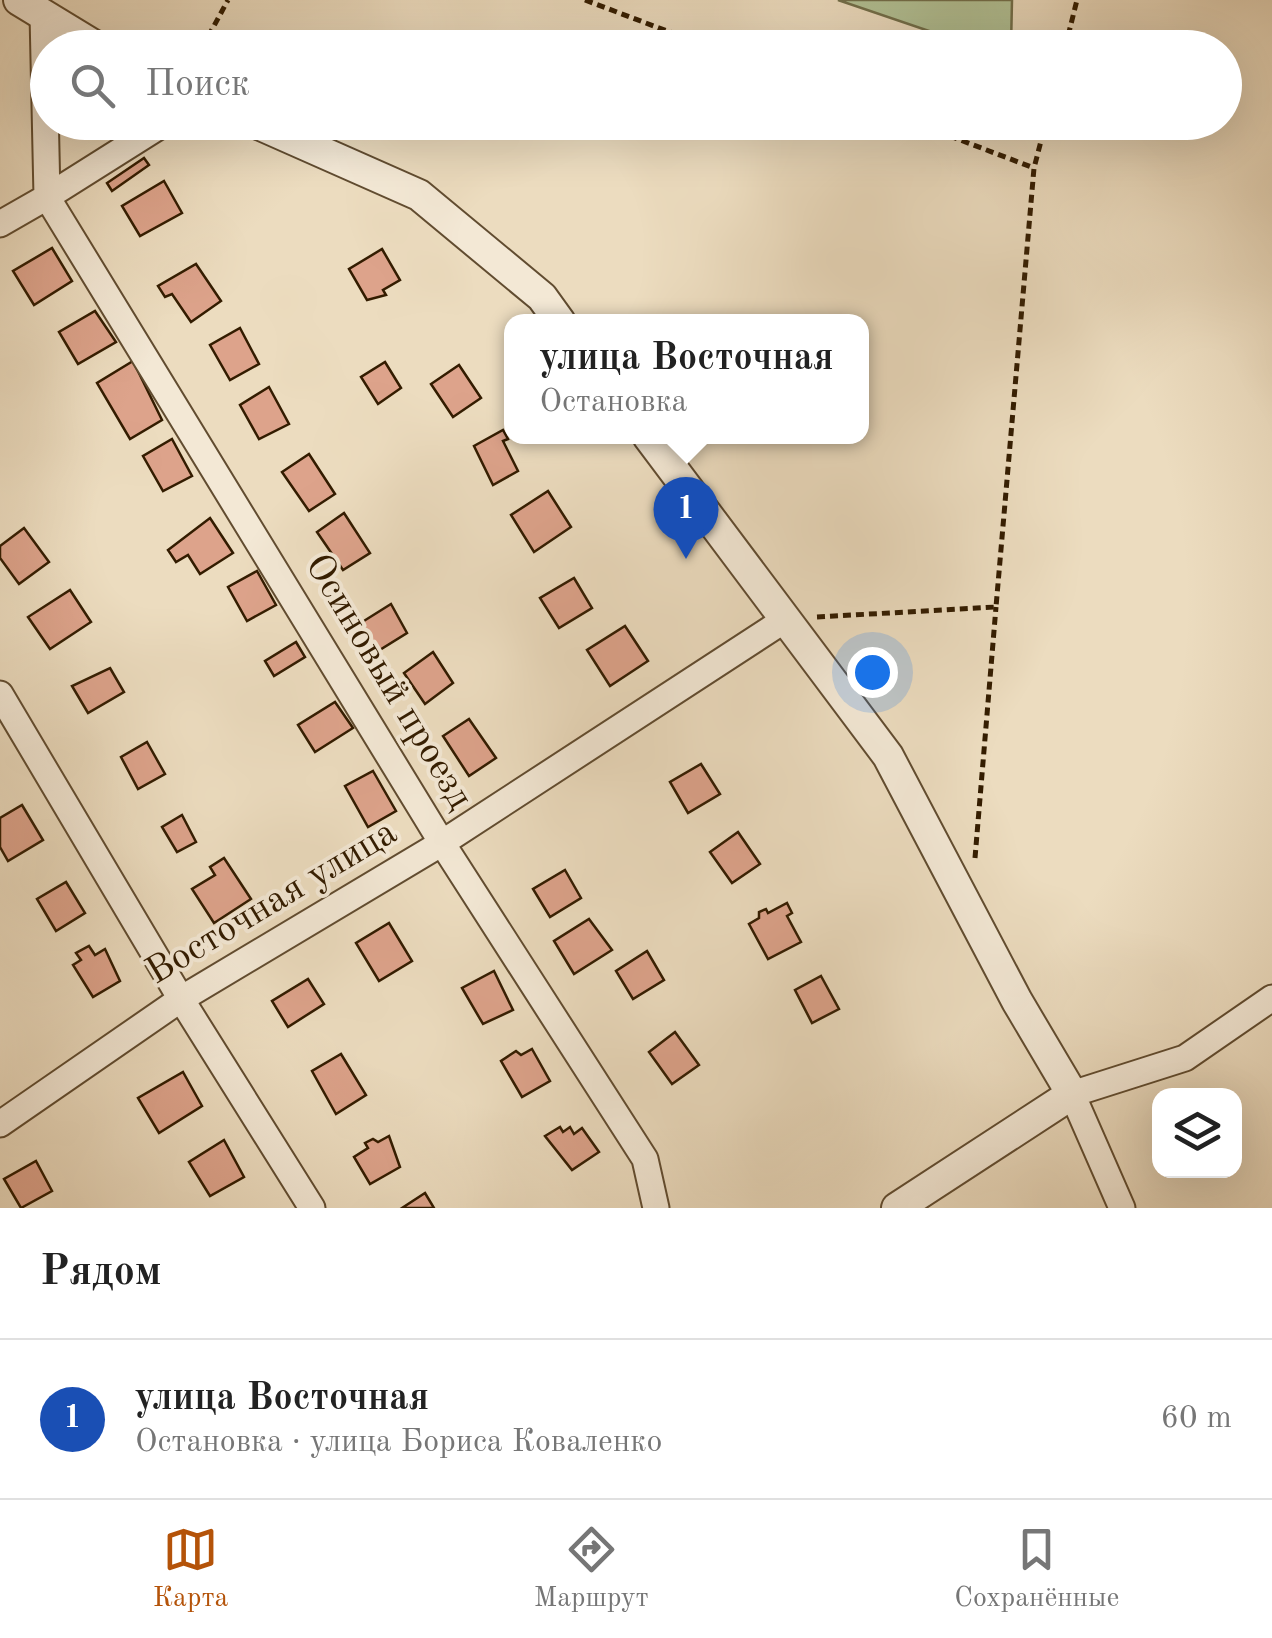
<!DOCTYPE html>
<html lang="ru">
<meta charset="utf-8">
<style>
body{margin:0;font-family:"Old Standard TT",serif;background:#f6f6f6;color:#222}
.controls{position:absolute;right:30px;bottom:30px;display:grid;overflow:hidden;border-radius:20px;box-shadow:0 10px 40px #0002}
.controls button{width:90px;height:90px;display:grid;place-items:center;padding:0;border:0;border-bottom:2px solid #e0e0e0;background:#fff;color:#222;font:50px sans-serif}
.you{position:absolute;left:872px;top:672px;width:35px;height:35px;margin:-25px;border:8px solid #fff;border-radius:50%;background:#1a73e8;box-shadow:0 0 0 15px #1a73e833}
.badge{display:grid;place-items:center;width:65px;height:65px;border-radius:50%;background:#b45309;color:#fff;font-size:32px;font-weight:700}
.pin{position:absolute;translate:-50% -82px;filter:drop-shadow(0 2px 5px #0008)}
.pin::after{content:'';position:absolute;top:52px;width:35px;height:30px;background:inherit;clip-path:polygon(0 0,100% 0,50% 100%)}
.popup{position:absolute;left:504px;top:314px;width:365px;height:130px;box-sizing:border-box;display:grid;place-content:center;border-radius:20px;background:#fff;filter:drop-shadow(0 2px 8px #0005);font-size:32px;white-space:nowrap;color:#767676}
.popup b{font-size:38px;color:#222}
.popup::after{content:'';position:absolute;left:50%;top:100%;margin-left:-20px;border:20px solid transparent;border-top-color:#fff}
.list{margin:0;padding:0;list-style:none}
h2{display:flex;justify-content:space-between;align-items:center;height:130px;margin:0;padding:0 40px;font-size:42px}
h2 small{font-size:32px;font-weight:400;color:#767676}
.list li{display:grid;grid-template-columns:65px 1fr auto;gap:30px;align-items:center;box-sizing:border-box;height:160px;padding:0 40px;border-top:2px solid #e0e0e0}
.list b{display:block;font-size:38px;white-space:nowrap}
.list p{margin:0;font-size:32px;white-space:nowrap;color:#767676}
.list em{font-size:32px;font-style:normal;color:#767676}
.icon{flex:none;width:55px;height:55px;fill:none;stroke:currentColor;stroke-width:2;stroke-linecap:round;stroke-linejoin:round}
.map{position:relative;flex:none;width:1272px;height:1208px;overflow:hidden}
.search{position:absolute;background:#fff;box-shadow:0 10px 40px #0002;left:30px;right:30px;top:30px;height:110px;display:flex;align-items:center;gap:25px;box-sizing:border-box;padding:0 35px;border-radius:55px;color:#767676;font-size:38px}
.sheet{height:290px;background:#fff}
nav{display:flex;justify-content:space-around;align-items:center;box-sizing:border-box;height:140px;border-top:2px solid #e0e0e0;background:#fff;font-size:28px;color:#767676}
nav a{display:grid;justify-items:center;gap:5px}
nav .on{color:#b45309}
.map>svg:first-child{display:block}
.green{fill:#b2c296;stroke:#726f4b;stroke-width:2.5}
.building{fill:#dda38b;stroke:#331c00;stroke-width:2.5}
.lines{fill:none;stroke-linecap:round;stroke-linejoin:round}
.minor-casing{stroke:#614c30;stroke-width:29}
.tertiary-casing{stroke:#614c30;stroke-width:34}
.path{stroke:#331c00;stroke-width:5;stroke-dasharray:8 5;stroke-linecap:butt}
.minor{stroke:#f3e8d5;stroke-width:25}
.tertiary{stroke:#f3e8d5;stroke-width:30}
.labels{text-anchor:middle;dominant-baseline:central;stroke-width:8;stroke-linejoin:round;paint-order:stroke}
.street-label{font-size:38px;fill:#331c00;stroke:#f3e8d5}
</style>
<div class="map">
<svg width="1272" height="1208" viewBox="0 0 1272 1208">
<rect width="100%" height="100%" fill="#ecdcbf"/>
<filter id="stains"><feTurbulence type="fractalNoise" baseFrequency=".002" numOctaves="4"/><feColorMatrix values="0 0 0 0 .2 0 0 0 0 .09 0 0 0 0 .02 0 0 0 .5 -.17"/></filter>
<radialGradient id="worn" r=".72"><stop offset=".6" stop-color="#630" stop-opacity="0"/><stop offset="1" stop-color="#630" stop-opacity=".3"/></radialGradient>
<!-- green -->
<polygon class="green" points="838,0 1012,0 1011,47 976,47"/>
<!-- building -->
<g class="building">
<polygon points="144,158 149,165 112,191 107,183"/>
<polygon points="164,181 182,213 140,236 122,206"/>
<polygon points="52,248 72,281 34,305 13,271"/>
<polygon points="382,249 400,280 383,290 386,295 367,300 349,269"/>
<polygon points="196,264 221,301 191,322 172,294 165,297 158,286"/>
<polygon points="95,311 116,342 78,364 59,332"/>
<polygon points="240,328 259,364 230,380 210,345"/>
<polygon points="133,361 162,420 130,439 97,383"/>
<polygon points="385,362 401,388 378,404 361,377"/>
<polygon points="459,365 481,398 453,417 431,384"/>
<polygon points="269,387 289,424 259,439 240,405"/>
<polygon points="503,430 508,439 503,441 518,471 493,485 474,446"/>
<polygon points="172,439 192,476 163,491 143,456"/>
<polygon points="309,454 335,494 309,511 282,472"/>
<polygon points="548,491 571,527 534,552 511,515"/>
<polygon points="344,513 370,553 343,570 317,532"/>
<polygon points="210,518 233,553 200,574 188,555 176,562 168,550"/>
<polygon points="24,528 49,562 19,584 0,558 0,546"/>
<polygon points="257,571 276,605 247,621 228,587"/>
<polygon points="574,578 592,608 559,628 540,598"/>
<polygon points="70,590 91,622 50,649 28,617"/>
<polygon points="391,604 407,633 378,651 359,624"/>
<polygon points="625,626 648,661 610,686 587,650"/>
<polygon points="296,642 305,657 274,676 265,661"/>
<polygon points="433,652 453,683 425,704 404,673"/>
<polygon points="110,668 124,692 88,713 72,686"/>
<polygon points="335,702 353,728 315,752 298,725"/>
<polygon points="469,719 496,758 469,776 443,736"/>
<polygon points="147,742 165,774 138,789 121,757"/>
<polygon points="701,764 720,794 688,813 670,782"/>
<polygon points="373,771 396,811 368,827 345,786"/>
<polygon points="22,805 43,840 8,861 0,847 0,818"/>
<polygon points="182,815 196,842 177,852 162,827"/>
<polygon points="738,832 760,864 732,883 710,852"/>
<polygon points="224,858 251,899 214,923 192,889 215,875 210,867"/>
<polygon points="565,870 581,898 550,917 533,889"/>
<polygon points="66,882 85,913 56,931 37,899"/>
<polygon points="787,903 792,913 787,916 801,942 768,959 749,924 759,918 759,912 766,909 768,913"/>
<polygon points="589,919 612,950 574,974 554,941"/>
<polygon points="389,923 412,961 379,981 356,943"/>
<polygon points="89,946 95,955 105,949 120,981 93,997 73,965 81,960 76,953"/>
<polygon points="647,951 664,980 633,999 616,971"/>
<polygon points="494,971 513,1010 483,1024 462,988"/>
<polygon points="821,976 839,1009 812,1023 795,990"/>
<polygon points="308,979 324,1004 288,1027 272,1001"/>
<polygon points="675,1032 699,1065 672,1084 649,1052"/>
<polygon points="532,1049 550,1081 522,1097 501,1061 516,1051 521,1055"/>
<polygon points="341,1054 366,1095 336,1114 312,1071"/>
<polygon points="183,1072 202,1106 159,1133 138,1098"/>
<polygon points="560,1127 563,1132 570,1127 574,1134 582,1128 599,1152 572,1170 545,1136"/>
<polygon points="389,1136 400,1167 370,1184 354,1157 368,1148 365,1143 373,1139 378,1142"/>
<polygon points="224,1140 244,1177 210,1196 189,1162"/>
<polygon points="36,1161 52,1191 21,1208 4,1179"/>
<polygon points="425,1193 434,1208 402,1208"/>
</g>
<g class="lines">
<!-- minor casing -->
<g class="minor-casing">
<g id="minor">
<polyline points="166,122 47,197 442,843 645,1159 656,1208"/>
<polyline points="0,224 47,197 43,14"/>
<polyline points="0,694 181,999 312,1208"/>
<polyline points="0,1124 181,999 442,843 786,619"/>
<polyline points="1122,1208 1072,1094 1185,1058 1272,998"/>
</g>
</g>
<!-- tertiary casing -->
<g class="tertiary-casing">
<g id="tertiary">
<polyline points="19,0 98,48"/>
<polyline points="254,122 419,195 542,297 560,322"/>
<polyline points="648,436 888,756 1017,1001 1072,1094 897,1208"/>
</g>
</g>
<!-- path -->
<g class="path">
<polyline points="585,0 712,48"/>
<polyline points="202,48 228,0"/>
<polyline points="1065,48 1077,0"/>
<polyline points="913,122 1034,168"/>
<polyline points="817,617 996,607 1034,168 1046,122"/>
<polyline points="975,858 996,607"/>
</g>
<!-- minor -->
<use href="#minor" class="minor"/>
<!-- tertiary -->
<use href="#tertiary" class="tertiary"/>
</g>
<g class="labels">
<!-- street labels -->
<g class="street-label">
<text transform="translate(388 682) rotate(59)">Осиновый проезд</text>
<text transform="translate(272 903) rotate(-31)">Восточная улица</text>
</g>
</g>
<rect width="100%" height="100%" filter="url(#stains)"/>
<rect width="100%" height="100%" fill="url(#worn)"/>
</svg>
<div class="controls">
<button><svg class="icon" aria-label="layers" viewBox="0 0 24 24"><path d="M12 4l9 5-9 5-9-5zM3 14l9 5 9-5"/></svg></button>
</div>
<div class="you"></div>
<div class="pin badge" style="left:686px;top:559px;background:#1a4fb4">1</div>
<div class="popup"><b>улица Восточная</b>Остановка</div>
<div class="search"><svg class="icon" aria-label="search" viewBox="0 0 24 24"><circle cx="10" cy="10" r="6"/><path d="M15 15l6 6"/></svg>Поиск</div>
</div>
<section class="sheet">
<h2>Рядом<small></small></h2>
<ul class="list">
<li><span class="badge" style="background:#1a4fb4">1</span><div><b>улица Восточная</b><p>Остановка · улица Бориса Коваленко</p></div><em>60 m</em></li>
</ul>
</section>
<nav>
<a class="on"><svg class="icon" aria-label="map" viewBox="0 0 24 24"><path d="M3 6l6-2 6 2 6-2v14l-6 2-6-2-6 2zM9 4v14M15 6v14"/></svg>Карта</a>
<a><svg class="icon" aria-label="directions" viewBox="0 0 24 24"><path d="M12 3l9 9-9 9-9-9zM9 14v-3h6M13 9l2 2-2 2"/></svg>Маршрут</a>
<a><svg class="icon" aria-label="saved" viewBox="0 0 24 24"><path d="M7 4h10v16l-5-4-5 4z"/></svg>Сохранённые</a>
</nav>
